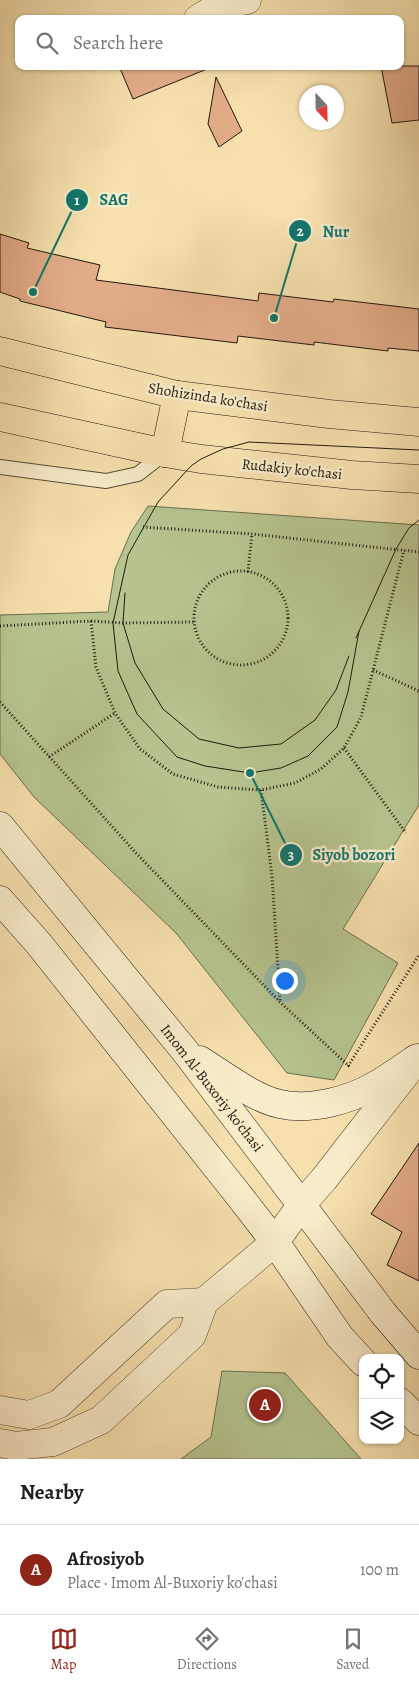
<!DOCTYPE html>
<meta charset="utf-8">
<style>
body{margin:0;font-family:Alegreya,serif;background:#f6f6f6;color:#202124}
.controls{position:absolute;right:15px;bottom:15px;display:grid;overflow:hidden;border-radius:10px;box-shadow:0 1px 4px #0004}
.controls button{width:45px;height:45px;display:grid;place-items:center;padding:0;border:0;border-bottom:1px solid #e0e0e0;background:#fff;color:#202124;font:25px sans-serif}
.compass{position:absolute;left:299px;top:85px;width:45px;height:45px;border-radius:50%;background:#fff;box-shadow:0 1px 4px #0004;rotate:158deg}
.you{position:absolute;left:284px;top:980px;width:18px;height:18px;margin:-12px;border:4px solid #fff;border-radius:50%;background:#1a73e8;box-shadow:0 0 0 8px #1a73e833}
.badge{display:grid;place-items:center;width:32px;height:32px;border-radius:50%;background:#8f2418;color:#fff;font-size:16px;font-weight:700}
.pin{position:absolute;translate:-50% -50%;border:2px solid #fff;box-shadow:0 1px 5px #0006}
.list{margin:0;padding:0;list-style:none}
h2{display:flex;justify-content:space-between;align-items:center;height:65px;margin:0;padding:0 20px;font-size:21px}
h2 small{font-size:16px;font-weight:400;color:#757577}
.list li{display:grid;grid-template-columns:32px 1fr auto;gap:15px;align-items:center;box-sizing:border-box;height:90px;padding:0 20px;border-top:1px solid #e0e0e0}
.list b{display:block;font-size:19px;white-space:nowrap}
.list p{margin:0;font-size:16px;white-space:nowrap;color:#757577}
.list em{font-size:16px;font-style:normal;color:#757577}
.icon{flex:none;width:28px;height:28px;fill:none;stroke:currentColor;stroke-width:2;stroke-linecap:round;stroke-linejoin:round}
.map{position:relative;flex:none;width:419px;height:1459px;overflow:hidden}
.search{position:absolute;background:#fff;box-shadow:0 1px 4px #0004;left:15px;right:15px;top:15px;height:55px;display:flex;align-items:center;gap:12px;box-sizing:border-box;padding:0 18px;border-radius:10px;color:#757577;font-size:19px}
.sheet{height:155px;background:#fff}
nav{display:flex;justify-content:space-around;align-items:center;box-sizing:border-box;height:70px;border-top:1px solid #e0e0e0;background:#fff;font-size:14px;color:#757577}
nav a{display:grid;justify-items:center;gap:2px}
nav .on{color:#8f2418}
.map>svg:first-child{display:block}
.green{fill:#b6c48f;stroke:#6c6e4e}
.building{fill:#e3ac89;stroke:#22190e}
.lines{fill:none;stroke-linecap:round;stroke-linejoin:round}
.service-casing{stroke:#574b36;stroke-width:16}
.minor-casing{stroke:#574b36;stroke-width:29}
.tertiary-casing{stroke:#574b36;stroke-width:29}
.secondary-casing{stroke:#22190e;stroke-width:29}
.primary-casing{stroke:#22190e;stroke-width:29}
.path{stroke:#22190e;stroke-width:3;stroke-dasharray:1 2.5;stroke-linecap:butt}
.service{stroke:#f9ecca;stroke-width:14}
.minor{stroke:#f9ecca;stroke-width:28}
.tertiary{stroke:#f9ecca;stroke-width:28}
.secondary{stroke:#f9ecca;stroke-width:28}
.primary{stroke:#f6e1ae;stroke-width:28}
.tram{stroke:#22190e;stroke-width:1}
.labels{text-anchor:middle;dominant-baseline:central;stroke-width:5;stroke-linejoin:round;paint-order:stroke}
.street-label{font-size:15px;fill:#22190e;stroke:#f9ecca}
.leader{fill:none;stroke:#0f766e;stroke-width:2}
.callout-dot{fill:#0f766e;stroke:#f9ecca;stroke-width:2}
.mark-label{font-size:15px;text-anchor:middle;font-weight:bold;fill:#fff}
.callout-label{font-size:16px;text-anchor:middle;font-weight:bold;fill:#0f766e;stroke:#f9ecca;stroke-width:5;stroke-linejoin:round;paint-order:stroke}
</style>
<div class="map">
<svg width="419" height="1459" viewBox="0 0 419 1459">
<rect width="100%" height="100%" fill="#f6e1ae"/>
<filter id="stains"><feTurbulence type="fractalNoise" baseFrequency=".004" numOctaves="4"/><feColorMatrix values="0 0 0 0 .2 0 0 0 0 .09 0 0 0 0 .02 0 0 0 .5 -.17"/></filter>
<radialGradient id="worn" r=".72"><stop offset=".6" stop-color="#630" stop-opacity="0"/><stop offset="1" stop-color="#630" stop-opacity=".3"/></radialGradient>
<!-- green -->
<g class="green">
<polygon points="148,506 419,525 419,805 343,929 398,963 334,1080 287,1073 176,933 34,797 0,754 0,615 108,612 115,569 131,532"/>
<polygon points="222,1371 285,1373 361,1459 181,1459 211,1437"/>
</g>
<!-- building -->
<g class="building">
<polygon points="119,66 212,66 212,67 133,99"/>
<polygon points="381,66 419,66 419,120 392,123"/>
<polygon points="216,77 242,131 219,147 208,124"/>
<polygon points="0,234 29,243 27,248 100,265 96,280 258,301 259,293 333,302 334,299 419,309 419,351 388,348 388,351 314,342 314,345 238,336 237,343 105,327 106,322 20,301 20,299 0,292"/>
<polygon points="419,1143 419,1281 387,1265 402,1232 371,1214"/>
</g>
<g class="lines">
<!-- service casing -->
<g class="service-casing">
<polyline id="service" points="0,467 106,481 138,474 165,453"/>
</g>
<!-- minor casing -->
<g class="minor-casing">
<path id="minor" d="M198,19C212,9 230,2 247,0"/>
</g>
<!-- tertiary casing -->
<g class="tertiary-casing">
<g id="tertiary">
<polyline points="0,1410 29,1415 59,1404 167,1304 204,1302"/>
<polyline points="0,1443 16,1446 53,1442 101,1420 192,1335 204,1302 275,1242 302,1204 324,1179 414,1063"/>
</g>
</g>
<!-- secondary casing -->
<g class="secondary-casing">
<g id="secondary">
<polyline points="0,826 185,1051 383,1313 419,1355"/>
<polyline points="0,900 39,944 237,1193 275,1242 340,1337 363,1362"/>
<path d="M200,1060C222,1074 255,1099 280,1104C311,1111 350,1100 376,1085C390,1077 404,1067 417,1058"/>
<polyline points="400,1402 419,1421"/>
</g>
</g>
<!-- primary casing -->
<g class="primary-casing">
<g id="primary">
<polyline points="0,351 177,395 329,414 419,422"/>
<polyline points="0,417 165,453 201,459 352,475 419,479"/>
<polyline points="165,453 177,395"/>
</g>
</g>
<!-- path -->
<g class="path">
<polyline points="143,527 252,534 419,552"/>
<circle cx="241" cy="618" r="47"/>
<polyline points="248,572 252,534"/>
<polyline points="91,621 96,667 115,713 140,749 173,774 218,787 261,790 295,783 321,769 344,748 361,717 404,550"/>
<polyline points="0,626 91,621 123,623 194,622"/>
<polyline points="373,670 419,691"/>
<polyline points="0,702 136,853 280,1002 351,1068"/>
<polyline points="344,748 406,833"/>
<polyline points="49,757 115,713"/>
<polyline points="261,790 272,876 280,1001"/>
<polyline points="348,1066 419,955"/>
</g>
<!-- service -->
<use href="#service" class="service"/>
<!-- minor -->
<use href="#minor" class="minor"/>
<!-- tertiary -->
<use href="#tertiary" class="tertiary"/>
<!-- secondary -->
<use href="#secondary" class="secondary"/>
<!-- primary -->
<use href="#primary" class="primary"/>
<!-- tram -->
<g class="tram">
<polyline points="125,593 123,623 135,663 163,709 199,739 239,748 281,744 315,720 336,690 349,656"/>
<polyline points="359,631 348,692 337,727 308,756 281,768 250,773 205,766 177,757 137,714 118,671 113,623 128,555 158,502 191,466 201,459 223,449 249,442 419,450"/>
<polyline points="356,638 396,549 409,528 419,520"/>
</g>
</g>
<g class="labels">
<!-- street labels -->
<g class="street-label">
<text transform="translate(208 397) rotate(9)">Shohizinda ko'chasi</text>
<text transform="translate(292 469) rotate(6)">Rudakiy ko'chasi</text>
<text transform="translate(212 1088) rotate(52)">Imom Al-Buxoriy ko'chasi</text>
</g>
</g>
<!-- callouts -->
<path class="leader" d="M33 292L77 200M274 318L300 231M250 773L291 855"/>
<g class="callout-dot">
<circle cx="33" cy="292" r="5"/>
<circle cx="274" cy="318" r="5"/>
<circle cx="250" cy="773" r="5"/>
<circle cx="77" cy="200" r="12"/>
<circle cx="300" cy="231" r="12"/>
<circle cx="291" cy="855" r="12"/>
</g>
<g class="mark-label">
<text x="77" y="205">1</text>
<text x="300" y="236">2</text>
<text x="291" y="860">3</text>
</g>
<g class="callout-label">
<text x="114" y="205">SAG</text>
<text x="336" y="237">Nur</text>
<text x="354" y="860">Siyob bozori</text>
</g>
<rect width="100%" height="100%" filter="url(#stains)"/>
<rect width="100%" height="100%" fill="url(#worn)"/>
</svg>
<div class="controls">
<button><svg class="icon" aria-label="locate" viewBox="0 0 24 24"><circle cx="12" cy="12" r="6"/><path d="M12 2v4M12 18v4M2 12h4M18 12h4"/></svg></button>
<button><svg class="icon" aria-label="layers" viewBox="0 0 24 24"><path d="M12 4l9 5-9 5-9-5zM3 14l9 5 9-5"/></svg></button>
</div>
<svg class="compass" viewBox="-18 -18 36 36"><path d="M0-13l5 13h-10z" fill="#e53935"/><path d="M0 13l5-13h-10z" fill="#757577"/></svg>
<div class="you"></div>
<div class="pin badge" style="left:265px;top:1405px">A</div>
<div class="search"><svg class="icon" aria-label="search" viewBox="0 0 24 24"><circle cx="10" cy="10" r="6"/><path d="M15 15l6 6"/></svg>Search here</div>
</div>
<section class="sheet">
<h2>Nearby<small></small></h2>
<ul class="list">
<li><span class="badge">A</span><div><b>Afrosiyob</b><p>Place · Imom Al-Buxoriy ko'chasi</p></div><em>100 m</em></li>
</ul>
</section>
<nav>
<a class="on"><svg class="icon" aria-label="map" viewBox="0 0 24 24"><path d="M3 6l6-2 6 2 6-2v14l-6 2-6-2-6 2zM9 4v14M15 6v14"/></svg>Map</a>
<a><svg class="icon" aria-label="directions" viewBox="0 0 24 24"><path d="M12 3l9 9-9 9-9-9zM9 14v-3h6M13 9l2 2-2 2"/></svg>Directions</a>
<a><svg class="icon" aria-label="saved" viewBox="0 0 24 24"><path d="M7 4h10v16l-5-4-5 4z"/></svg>Saved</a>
</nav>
